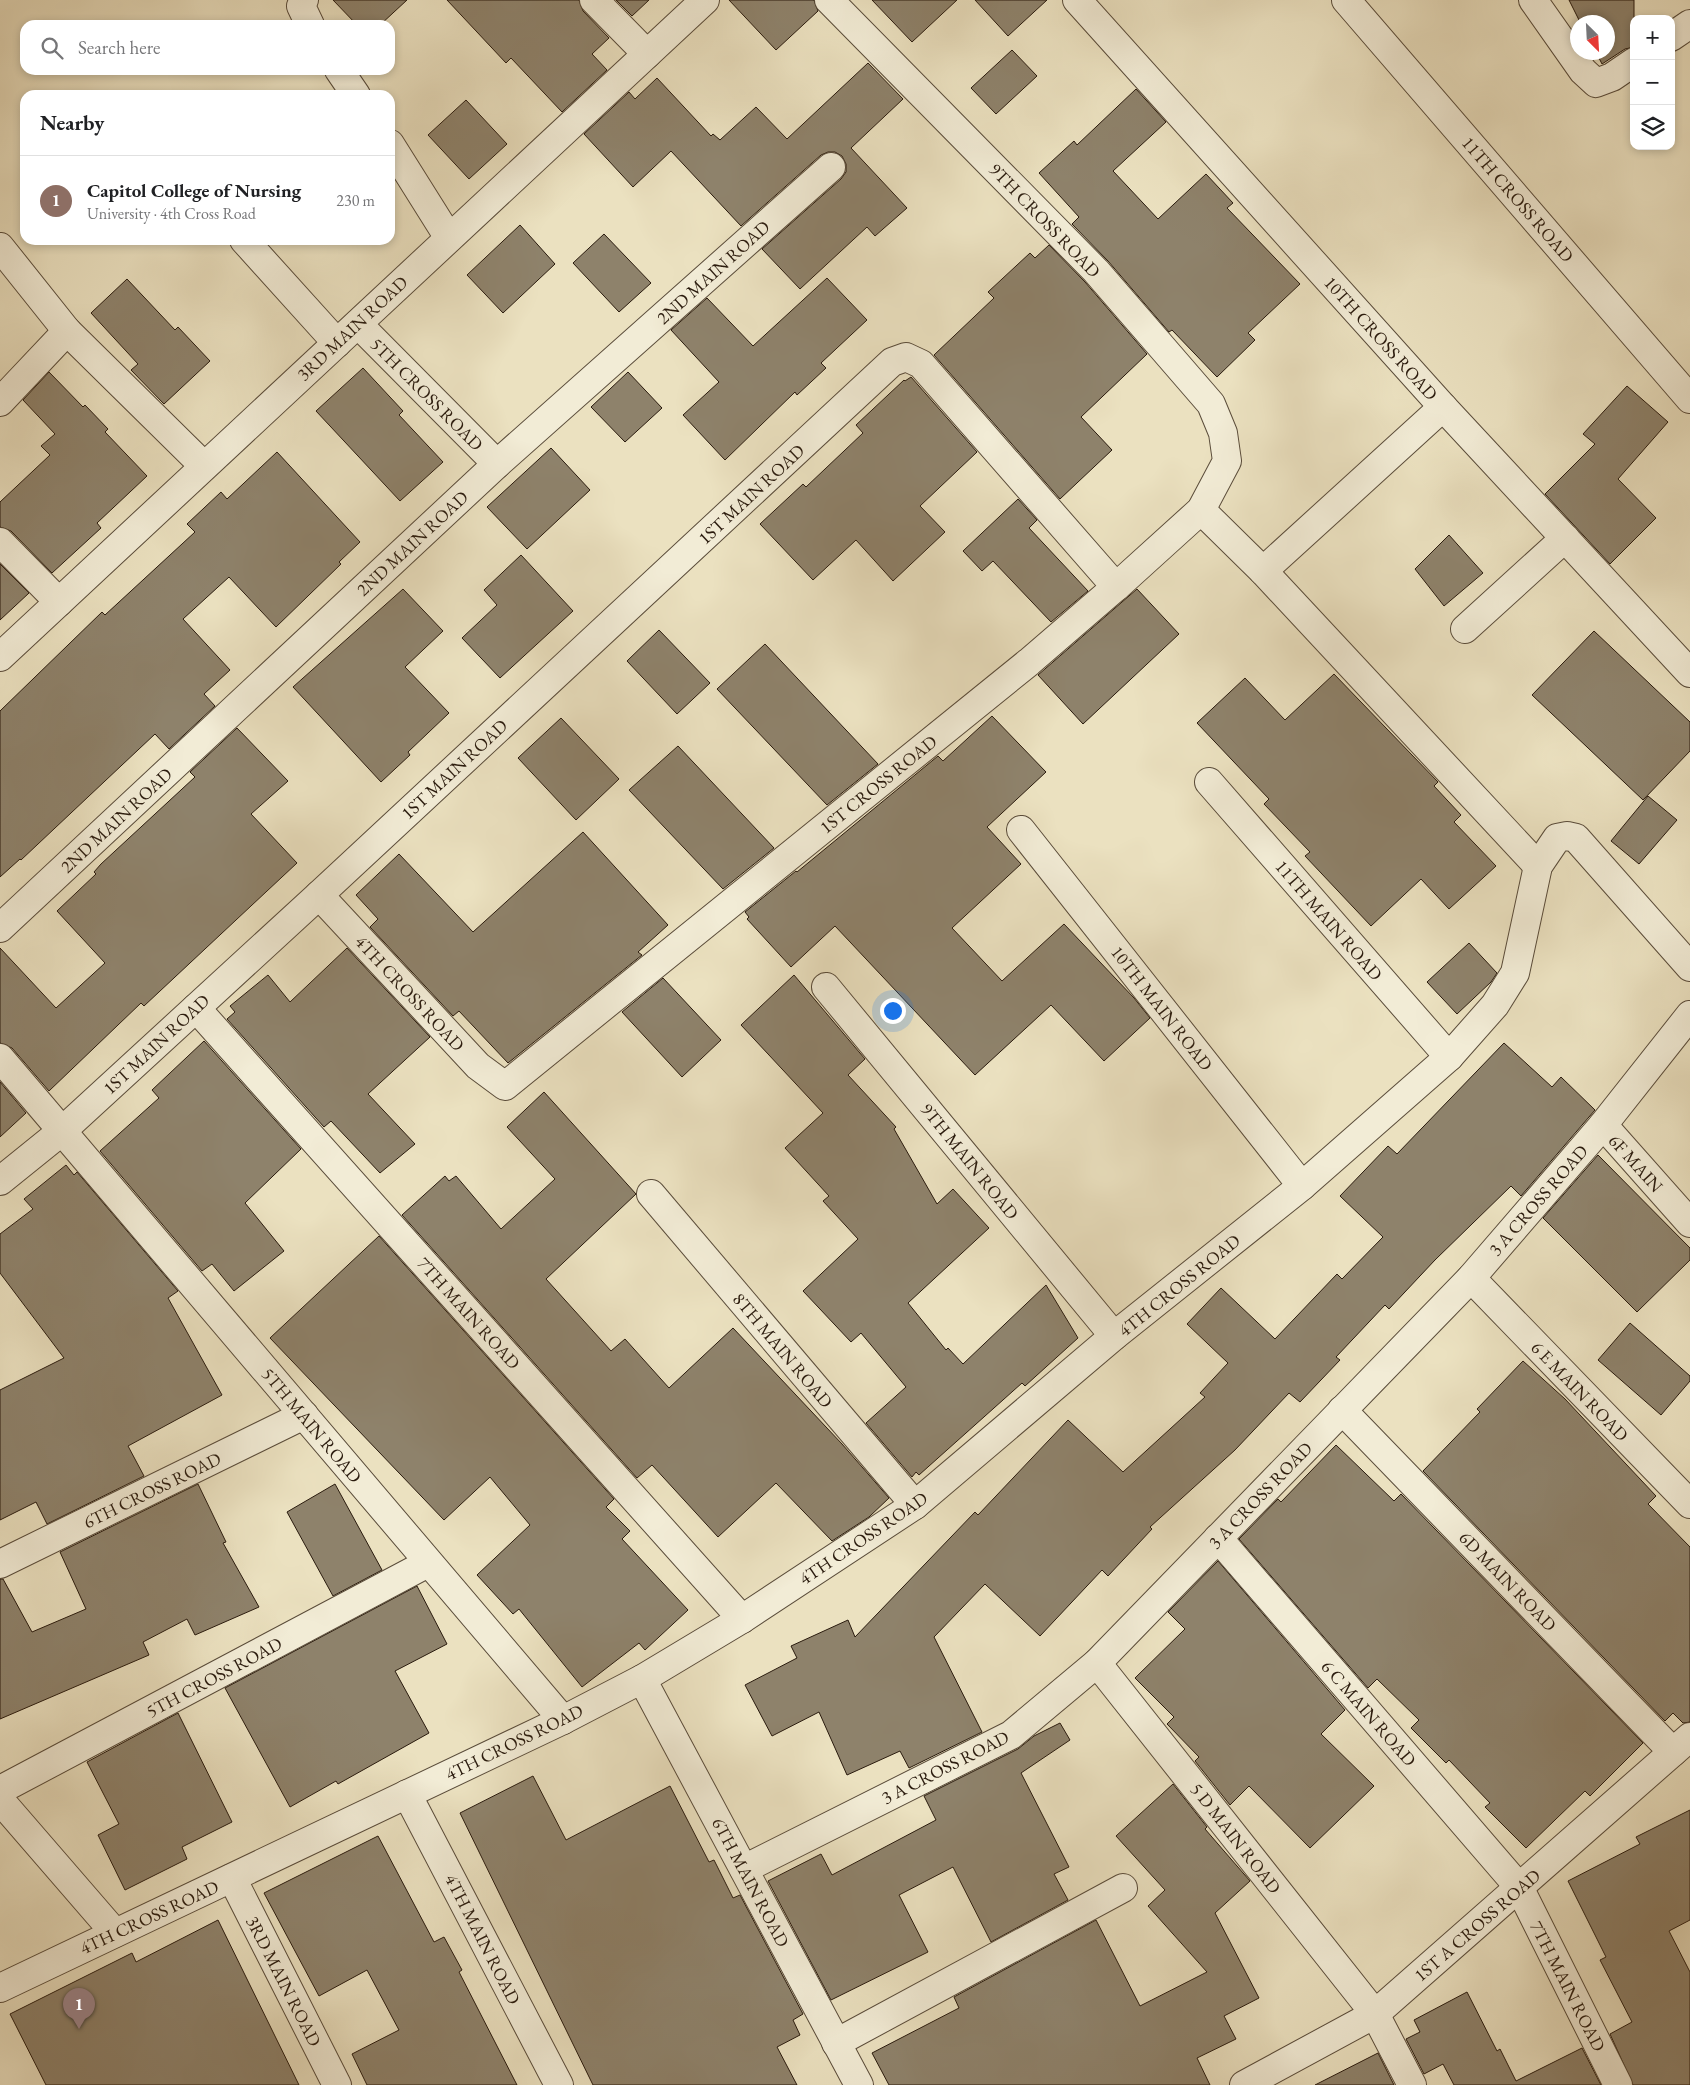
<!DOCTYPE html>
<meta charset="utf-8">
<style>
body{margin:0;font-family:"EB Garamond",serif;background:#f6f6f6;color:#202124}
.controls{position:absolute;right:15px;top:15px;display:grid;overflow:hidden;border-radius:10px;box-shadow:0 2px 8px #0003}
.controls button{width:45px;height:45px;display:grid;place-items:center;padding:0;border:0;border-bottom:1px solid #e0e0e0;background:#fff;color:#202124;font:25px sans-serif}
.compass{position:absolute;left:1570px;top:15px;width:45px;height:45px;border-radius:50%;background:#fff;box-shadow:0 2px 8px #0003;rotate:156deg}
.you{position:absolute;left:892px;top:1010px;width:18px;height:18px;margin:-12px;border:4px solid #fff;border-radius:50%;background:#1a73e8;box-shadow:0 0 0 8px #1a73e833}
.badge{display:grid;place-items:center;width:32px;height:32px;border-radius:50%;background:#db2777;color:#fff;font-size:16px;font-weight:700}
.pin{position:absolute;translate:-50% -41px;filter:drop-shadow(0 1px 2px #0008)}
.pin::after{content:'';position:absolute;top:26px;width:18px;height:15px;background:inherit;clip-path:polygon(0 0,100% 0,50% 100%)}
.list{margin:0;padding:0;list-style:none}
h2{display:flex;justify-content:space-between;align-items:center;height:65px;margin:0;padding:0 20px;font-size:21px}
h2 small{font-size:16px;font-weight:400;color:#757577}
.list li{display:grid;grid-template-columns:32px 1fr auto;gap:15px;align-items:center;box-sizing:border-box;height:90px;padding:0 20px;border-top:1px solid #e0e0e0}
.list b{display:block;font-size:19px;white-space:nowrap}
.list p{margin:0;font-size:16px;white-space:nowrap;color:#757577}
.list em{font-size:16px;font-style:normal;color:#757577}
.icon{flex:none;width:28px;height:28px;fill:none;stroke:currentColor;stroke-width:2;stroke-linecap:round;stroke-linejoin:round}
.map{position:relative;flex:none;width:1690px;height:2085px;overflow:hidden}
.search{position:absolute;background:#fff;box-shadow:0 2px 8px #0003;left:20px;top:20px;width:375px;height:55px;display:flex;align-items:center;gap:12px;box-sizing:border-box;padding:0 18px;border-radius:15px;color:#757577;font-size:19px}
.panel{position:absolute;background:#fff;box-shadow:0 2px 8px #0003;left:20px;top:90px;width:375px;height:155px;border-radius:15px}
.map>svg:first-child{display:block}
.building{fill:#8e826b;stroke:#2a1b0e}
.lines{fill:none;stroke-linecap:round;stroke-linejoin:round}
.minor-casing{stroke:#5a4c3a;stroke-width:30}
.tertiary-casing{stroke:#5a4c3a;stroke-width:30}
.minor{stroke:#f2ecd6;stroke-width:28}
.tertiary{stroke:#f2ecd6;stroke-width:28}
.labels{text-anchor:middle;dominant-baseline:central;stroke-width:4;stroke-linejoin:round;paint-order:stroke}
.street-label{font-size:18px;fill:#2a1b0e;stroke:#f2ecd6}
</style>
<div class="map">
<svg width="1690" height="2085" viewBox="0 0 1690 2085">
<rect width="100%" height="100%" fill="#ebe1c0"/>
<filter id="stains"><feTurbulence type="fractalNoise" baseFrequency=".004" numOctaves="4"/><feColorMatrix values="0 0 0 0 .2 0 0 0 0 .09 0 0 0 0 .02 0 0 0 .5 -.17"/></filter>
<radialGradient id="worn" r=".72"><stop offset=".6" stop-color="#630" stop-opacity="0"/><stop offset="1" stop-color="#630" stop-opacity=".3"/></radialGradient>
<!-- building -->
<g class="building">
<polygon points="333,0 407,0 380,25 357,25"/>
<polygon points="447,0 579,0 583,11 609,38 592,54 607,70 562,112 511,58 506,63"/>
<polygon points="616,0 649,0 632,16"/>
<polygon points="729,0 814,0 818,11 776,50"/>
<polygon points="872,0 957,0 912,42"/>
<polygon points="975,0 1047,0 1008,36"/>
<polygon points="1569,0 1634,0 1634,47 1625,49 1602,64 1596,52 1608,52 1608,22 1580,22"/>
<polygon points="1012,50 1037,76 996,114 971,88"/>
<polygon points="868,63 903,99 851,148 907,208 875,236 867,227 800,289 762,249 841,179 846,172 846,164 842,156 835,152 828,152 821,155 741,226 671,151 633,187 584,134 629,92 635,99 657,78 711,136 713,134 720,140 756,107 787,139"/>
<polygon points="1136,89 1166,122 1113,171 1158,219 1206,174 1233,203 1227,208 1300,284 1248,333 1255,340 1217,377 1172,330 1169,332 1108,261 1072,224 1079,217 1039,173 1074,141 1077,145"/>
<polygon points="466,100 507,144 469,179 428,135"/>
<polygon points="520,225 555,264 503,313 467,275"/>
<polygon points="604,234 651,283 619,312 573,263"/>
<polygon points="1049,245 1085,282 1147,354 1081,417 1112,450 1060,499 934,355 994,298 988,292 1030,253 1035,258"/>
<polygon points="827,278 867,320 821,363 826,368 797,395 795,392 725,460 683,415 719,382 671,330 707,298 753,346"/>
<polygon points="127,279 175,330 178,327 210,361 164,404 131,370 138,364 91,313"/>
<polygon points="363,368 403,411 399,415 443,462 400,501 316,411"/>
<polygon points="49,372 83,407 85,405 108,429 105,432 147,476 97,523 101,528 52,573 11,531 0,527 0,502 50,455 41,446 55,434 23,400"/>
<polygon points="628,372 662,408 625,442 591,407"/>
<polygon points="911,377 977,452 920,506 945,532 893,581 856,540 813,580 760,524 803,484 806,487 863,433 856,425 904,380 905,381"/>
<polygon points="1627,386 1668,422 1618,479 1656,518 1610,564 1545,494 1595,444 1583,434"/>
<polygon points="551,448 590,490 527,549 487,507"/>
<polygon points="277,452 360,542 339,562 341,564 276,627 229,577 183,619 230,670 204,694 215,706 169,749 155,734 21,860 20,859 0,877 0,711 102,612 105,615 195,532 187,524 221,492 227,499"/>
<polygon points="1018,499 1037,520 1029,528 1088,591 1051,622 993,561 982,571 963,551"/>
<polygon points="1449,535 1483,573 1444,606 1415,569"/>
<polygon points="521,555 573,611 500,678 462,638 497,605 484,590"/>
<polygon points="0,564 29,593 0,620"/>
<polygon points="403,589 443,631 405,667 449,713 408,752 410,755 381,782 293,687"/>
<polygon points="1137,589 1179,634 1083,724 1038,675"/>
<polygon points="659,630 710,683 677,714 627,661"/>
<polygon points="1594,631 1690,722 1690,751 1643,800 1532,695"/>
<polygon points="765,644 878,764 827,805 717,689"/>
<polygon points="1334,674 1438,782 1434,786 1461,815 1454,822 1496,866 1449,909 1421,879 1371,926 1305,856 1310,852 1264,804 1269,799 1197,723 1245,678 1285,720"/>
<polygon points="992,716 1046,772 987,827 1021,864 952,928 1002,981 1064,924 1134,998 1150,1018 1104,1061 1051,1005 975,1075 835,926 791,967 747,919 749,917 745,912 796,871 797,872 938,756 943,761"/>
<polygon points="561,718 619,779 576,820 518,758"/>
<polygon points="237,728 288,781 251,814 297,863 144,1006 141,1003 49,1091 12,1048 0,1043 0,948 56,1008 105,963 57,911 96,874 94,872 101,864 195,777 190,772"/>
<polygon points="678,746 774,848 723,889 629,790"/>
<polygon points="1648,796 1677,820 1639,864 1611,841"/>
<polygon points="583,832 668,925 638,952 642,955 508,1063 459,1011 453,1016 370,927 378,919 356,895 399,854 473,932"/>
<polygon points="1469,943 1497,973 1491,982 1457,1014 1427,982"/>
<polygon points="347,948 430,1037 368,1094 415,1144 380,1173 331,1121 324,1127 227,1019 235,1012 230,1006 268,975 290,1002"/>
<polygon points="794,975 865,1059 848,1075 896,1127 894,1129 937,1204 953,1189 989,1228 908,1303 946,1350 948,1348 963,1364 1046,1285 1078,1338 1025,1386 1022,1383 919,1475 916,1472 912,1477 866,1423 906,1387 861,1333 851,1342 803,1291 858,1239 823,1201 829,1196 785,1148 823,1113 741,1025"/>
<polygon points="663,978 721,1040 682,1077 622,1012"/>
<polygon points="204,1041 301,1149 245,1203 284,1251 234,1291 212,1264 202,1271 100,1151 159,1098 152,1090"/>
<polygon points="1504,1043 1552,1087 1561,1077 1595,1110 1521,1196 1511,1186 1435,1260 1389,1309 1385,1305 1336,1357 1340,1360 1300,1402 1289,1393 1235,1450 1150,1527 1152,1529 1108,1576 1102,1570 1040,1636 985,1584 934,1637 982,1732 909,1768 900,1751 847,1775 819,1712 772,1736 745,1685 797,1658 791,1646 848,1620 855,1637 975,1512 978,1515 1068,1420 1123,1472 1205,1397 1200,1393 1228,1363 1187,1324 1221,1288 1275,1339 1337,1274 1342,1279 1383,1237 1340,1196 1388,1146 1397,1154"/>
<polygon points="0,1082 26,1113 0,1137"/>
<polygon points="544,1092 636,1194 546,1279 611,1351 625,1339 669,1388 733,1328 842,1444 889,1498 869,1517 832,1541 776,1483 718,1537 652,1465 637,1478 402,1215 445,1176 449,1181 456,1176 501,1229 555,1179 507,1127"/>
<polygon points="1598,1155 1690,1248 1690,1260 1637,1312 1543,1218"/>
<polygon points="66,1165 74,1175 77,1172 178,1291 168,1298 222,1395 128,1446 144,1476 47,1524 36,1502 0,1520 0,1390 64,1358 0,1273 0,1234 33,1209 24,1199"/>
<polygon points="379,1236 614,1499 606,1507 630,1531 622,1539 688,1610 645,1650 639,1643 582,1687 519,1609 513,1614 477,1575 530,1525 490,1477 444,1520 270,1338"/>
<polygon points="1630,1323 1690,1376 1690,1381 1661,1415 1598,1360"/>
<polygon points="1523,1361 1565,1399 1656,1496 1648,1504 1690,1547 1690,1722 1683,1723 1673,1713 1665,1721 1423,1471 1480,1412 1477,1409"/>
<polygon points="1336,1445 1394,1501 1401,1494 1643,1743 1590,1796 1585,1791 1526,1848 1485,1807 1490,1803 1449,1760 1446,1763 1411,1728 1419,1720 1377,1679 1368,1688 1239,1539 1278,1499 1281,1502"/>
<polygon points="198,1484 226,1542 223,1543 259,1607 195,1635 187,1619 143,1642 149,1655 0,1719 0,1579 3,1579 32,1632 86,1609 60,1552"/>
<polygon points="335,1484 382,1570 333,1596 287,1512"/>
<polygon points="1218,1561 1345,1710 1321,1734 1374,1786 1310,1848 1249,1786 1230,1805 1195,1761 1199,1757 1167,1724 1174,1717 1135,1678 1185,1629 1168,1612"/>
<polygon points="417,1586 447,1644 395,1671 429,1733 338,1784 336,1781 290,1807 225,1688"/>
<polygon points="178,1713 232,1822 182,1847 187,1859 125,1890 98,1835 119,1824 87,1762"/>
<polygon points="1060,1723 1070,1740 1021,1773 1069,1867 1054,1874 1068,1900 991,1942 953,1867 899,1895 928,1952 831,2000 768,1881 821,1854 832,1875 936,1820 924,1796 1018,1749 1034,1736"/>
<polygon points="533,1776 566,1840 670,1786 709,1862 714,1860 733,1898 740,1895 803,2014 793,2020 800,2035 777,2047 797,2085 593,2085 460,1813"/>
<polygon points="1173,1784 1207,1827 1205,1829 1250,1881 1215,1913 1259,1998 1224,2016 1236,2039 1197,2058 1210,2085 889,2085 872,2053 959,2008 954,1997 1096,1920 1140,2006 1207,1972 1148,1906 1165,1890 1116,1836"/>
<polygon points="1690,1810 1690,1920 1669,1931 1690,1972 1690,2085 1633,2085 1610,2034 1632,2022 1600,1960 1606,1957 1568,1881 1640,1844 1636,1837"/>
<polygon points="378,1836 434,1942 444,1937 462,1970 459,1972 517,2085 367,2085 352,2054 399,2030 367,1970 319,1996 264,1893"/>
<polygon points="218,1920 299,2085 46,2085 10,2014 132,1953 136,1962"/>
<polygon points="1467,1992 1497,2051 1500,2049 1516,2081 1582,2048 1601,2085 1454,2085 1443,2064 1424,2074 1406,2039 1420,2032 1414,2020"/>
<polygon points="1378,2053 1394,2085 1315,2085"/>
</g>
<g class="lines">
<!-- minor casing -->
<g class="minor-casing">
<g id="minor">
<polyline points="304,0 301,6 310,25"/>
<polyline points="594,0 647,54"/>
<polyline points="1077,0 1443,407 1690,673"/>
<polyline points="1346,0 1690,399"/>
<polyline points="1533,0 1583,71 1596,83 1612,77 1634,62"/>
<polyline points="1671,37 1690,24"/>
<polyline points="339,70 356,95"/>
<polyline points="390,144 449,238"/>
<polyline points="244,240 337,343"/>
<polyline points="0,247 67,331 204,466"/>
<polyline points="358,324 497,464"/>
<polyline points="0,402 67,331"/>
<polyline points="1201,510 1263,571 1538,866"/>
<polyline points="0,542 59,602"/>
<polyline points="1263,571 1443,407"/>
<polyline points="1465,629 1565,538"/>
<polyline points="0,657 705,0"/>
<polyline points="1209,782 1449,1057"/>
<polyline points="1021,830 1302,1186"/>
<polyline points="319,895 478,1066 505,1086 1029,662 1116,587 1201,510 1227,461 1223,433 1211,404 1096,271 829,0"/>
<polyline points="0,928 497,464 831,167"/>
<polyline points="826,987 1114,1336"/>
<polyline points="196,1008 742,1619"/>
<polyline points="0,1058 563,1720"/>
<polyline points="1603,1125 1690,1223"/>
<polyline points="0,1181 62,1131 319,895 892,362 906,357 921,364 1116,587"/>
<polyline points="651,1194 915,1505"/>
<polyline points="1471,1278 1690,1504"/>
<polyline points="1342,1410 1673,1752"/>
<polyline points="1218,1538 1519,1887 1618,2085"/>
<polyline points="0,1564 304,1415"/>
<polyline points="1097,1663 1375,2014 1412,2085"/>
<polyline points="642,1679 742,1619 915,1505 1114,1336 1302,1186 1449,1057 1495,1005 1515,973 1538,866 1557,838 1567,836 1576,838 1690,967"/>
<polyline points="0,1790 428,1563"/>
<polyline points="407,1794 559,2085"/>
<polyline points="0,1800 115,1933"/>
<polyline points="744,1869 1011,1735 1097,1663 1471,1278 1603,1125 1690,1015"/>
<polyline points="232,1878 337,2085"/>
<polyline points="836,2043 1123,1888"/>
</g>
</g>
<!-- tertiary casing -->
<g class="tertiary-casing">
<g id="tertiary">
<polyline points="0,1988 563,1720 642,1679 859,2085"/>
<polyline points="1244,2085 1375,2014 1690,1737"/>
</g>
</g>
<!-- minor -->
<use href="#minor" class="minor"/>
<!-- tertiary -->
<use href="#tertiary" class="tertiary"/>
</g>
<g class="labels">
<!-- street labels -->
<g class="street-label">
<text transform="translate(1518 199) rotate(49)">11TH CROSS ROAD</text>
<text transform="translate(1045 220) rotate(46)">9TH CROSS ROAD</text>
<text transform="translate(713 272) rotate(-42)">2ND MAIN ROAD</text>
<text transform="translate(352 328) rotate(-43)">3RD MAIN ROAD</text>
<text transform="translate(1381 338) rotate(48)">10TH CROSS ROAD</text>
<text transform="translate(427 394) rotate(45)">5TH CROSS ROAD</text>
<text transform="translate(751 494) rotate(-43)">1ST MAIN ROAD</text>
<text transform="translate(412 543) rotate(-43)">2ND MAIN ROAD</text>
<text transform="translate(454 769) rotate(-43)">1ST MAIN ROAD</text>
<text transform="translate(878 784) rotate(-39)">1ST CROSS ROAD</text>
<text transform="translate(116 820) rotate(-43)">2ND MAIN ROAD</text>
<text transform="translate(1329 920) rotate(49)">11TH MAIN ROAD</text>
<text transform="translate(410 993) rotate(47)">4TH CROSS ROAD</text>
<text transform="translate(1162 1008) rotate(52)">10TH MAIN ROAD</text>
<text transform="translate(156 1044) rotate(-43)">1ST MAIN ROAD</text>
<text transform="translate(970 1161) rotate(51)">9TH MAIN ROAD</text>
<text transform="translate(1636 1163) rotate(48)">6F MAIN</text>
<text transform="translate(1538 1200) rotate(-49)">3 A CROSS ROAD</text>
<text transform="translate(1179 1285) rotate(-39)">4TH CROSS ROAD</text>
<text transform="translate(469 1313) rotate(48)">7TH MAIN ROAD</text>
<text transform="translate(783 1350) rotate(50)">8TH MAIN ROAD</text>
<text transform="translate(1580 1391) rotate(46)">6 E MAIN ROAD</text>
<text transform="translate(312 1425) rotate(50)">5TH MAIN ROAD</text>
<text transform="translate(152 1490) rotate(-26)">6TH CROSS ROAD</text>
<text transform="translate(1260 1495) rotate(-46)">3 A CROSS ROAD</text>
<text transform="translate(863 1538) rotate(-34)">4TH CROSS ROAD</text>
<text transform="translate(1508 1581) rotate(46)">6D MAIN ROAD</text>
<text transform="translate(214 1677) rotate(-28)">5TH CROSS ROAD</text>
<text transform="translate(1369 1713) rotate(49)">6 C MAIN ROAD</text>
<text transform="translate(514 1742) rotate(-26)">4TH CROSS ROAD</text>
<text transform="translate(945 1767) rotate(-27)">3 A CROSS ROAD</text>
<text transform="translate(1236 1838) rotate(52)">5 D MAIN ROAD</text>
<text transform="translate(751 1882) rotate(62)">6TH MAIN ROAD</text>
<text transform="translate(149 1917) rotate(-25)">4TH CROSS ROAD</text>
<text transform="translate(1477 1925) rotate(-41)">1ST A CROSS ROAD</text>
<text transform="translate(483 1939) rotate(63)">4TH MAIN ROAD</text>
<text transform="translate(284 1981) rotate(63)">3RD MAIN ROAD</text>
<text transform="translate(1568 1986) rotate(63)">7TH MAIN ROAD</text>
</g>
</g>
<rect width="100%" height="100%" filter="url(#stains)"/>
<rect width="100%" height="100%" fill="url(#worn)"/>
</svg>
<div class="controls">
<button>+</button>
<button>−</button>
<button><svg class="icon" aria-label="layers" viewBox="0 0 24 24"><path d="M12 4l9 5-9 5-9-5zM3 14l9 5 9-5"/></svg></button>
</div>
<svg class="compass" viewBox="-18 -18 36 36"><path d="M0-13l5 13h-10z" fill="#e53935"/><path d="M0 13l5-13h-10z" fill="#757577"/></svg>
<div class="you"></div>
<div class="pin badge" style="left:79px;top:2029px;background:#8d6e63">1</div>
<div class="search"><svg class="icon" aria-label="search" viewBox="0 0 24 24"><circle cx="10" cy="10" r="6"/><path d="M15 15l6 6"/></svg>Search here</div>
<section class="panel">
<h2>Nearby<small></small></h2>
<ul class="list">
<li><span class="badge" style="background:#8d6e63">1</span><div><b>Capitol College of Nursing</b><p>University · 4th Cross Road</p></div><em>230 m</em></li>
</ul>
</section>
</div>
